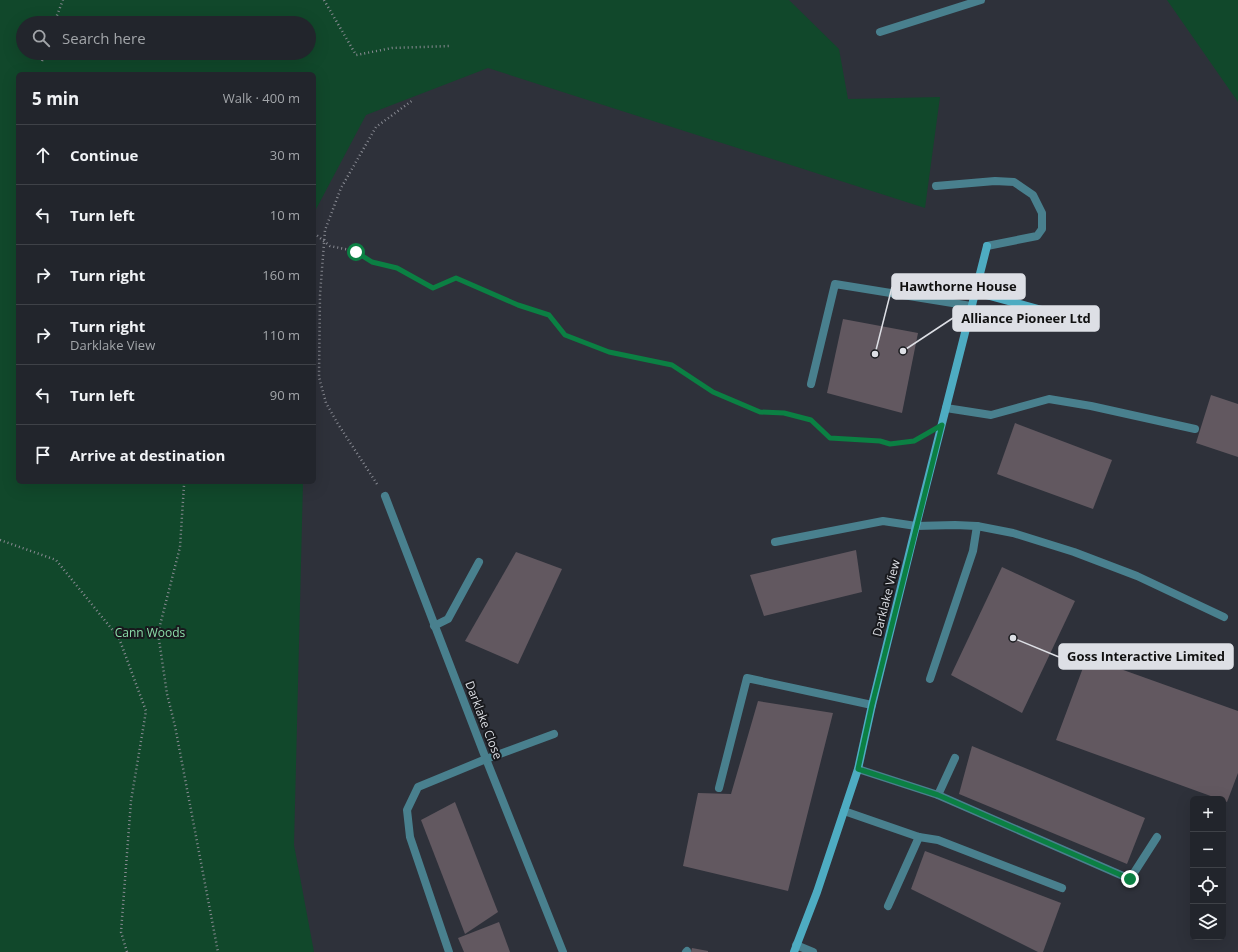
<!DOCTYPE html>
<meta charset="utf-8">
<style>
body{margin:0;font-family:"Open Sans",sans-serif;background:#2e3138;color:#f1f3f6}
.controls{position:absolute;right:12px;bottom:12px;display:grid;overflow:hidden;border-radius:6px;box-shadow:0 4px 16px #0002}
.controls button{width:36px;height:36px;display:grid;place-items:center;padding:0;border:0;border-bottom:1px solid #3f4248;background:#22252c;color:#f1f3f6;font:20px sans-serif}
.stop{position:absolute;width:12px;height:12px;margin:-9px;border:3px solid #0b8043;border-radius:50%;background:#fff}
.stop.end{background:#0b8043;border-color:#fff;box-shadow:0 1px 4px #0008}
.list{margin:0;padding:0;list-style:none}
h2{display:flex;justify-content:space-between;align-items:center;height:52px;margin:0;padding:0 16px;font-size:17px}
h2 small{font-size:13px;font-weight:400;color:#a2a5a9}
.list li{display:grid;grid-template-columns:26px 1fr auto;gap:12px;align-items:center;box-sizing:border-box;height:60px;padding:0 16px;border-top:1px solid #3f4248}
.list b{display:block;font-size:15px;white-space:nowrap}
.list p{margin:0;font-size:13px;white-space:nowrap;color:#a2a5a9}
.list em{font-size:13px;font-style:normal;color:#a2a5a9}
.icon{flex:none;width:22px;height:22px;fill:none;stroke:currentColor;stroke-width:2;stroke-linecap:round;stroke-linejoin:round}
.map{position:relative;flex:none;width:1238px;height:952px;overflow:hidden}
.search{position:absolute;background:#22252c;box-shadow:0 4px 16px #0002;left:16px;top:16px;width:300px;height:44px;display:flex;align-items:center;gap:10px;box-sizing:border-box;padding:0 14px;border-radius:22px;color:#a2a5a9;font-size:15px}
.panel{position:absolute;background:#22252c;box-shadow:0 4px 16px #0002;left:16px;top:72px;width:300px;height:412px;border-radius:6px}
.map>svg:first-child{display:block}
.green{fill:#11482b;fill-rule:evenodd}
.building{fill:#625860}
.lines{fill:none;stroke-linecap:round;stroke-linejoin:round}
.path{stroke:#898b93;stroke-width:2.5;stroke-dasharray:1 3;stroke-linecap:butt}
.lane{stroke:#49808e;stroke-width:8}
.secondary{stroke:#4eacc2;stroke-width:8}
.route{stroke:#0b8043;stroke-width:5}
.labels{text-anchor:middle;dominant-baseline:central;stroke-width:4;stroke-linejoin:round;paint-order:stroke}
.street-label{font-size:12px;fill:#dddfe5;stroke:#18191d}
.park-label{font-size:12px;fill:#8cdeaa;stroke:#18191d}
.leader{fill:none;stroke:#dddfe5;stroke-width:1.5}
.callout-dot{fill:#dddfe5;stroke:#18191d;stroke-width:1.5}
.callout{fill:#dddfe5;stroke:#dddfe5;stroke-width:1.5}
.callout-label{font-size:13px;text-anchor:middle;font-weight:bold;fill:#111}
</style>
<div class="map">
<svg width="1238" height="952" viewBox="0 0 1238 952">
<rect width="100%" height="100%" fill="#2e313a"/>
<!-- green -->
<g class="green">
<path d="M0,0H789L839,49L848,99L940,97L925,208L488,68L366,115L314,213V74H18V482H303L294,845L314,952H0ZM23,23H309V53H23Z"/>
<polygon points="1167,0 1238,0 1238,102"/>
</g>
<!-- building -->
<g class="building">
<polygon points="843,319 918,333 902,413 827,393"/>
<polygon points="1211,395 1238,404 1238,457 1196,443"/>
<polygon points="1015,423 1112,460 1093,509 997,474"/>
<polygon points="856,550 862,592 764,616 750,575"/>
<polygon points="516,552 562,569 518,664 465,641"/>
<polygon points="1002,567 1075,601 1022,713 951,675"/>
<polygon points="1087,657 1238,711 1238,773 1227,802 1223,800 1223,799 1219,799 1056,740"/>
<polygon points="758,701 833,713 788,891 683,866 698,793 731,794"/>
<polygon points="972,746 1145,818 1127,864 959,794"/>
<polygon points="455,802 498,912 465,934 421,820"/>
<polygon points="925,851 1061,903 1043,952 1038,952 911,889"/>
<polygon points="499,922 510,952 464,952 458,938"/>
<polygon points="692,948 708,951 708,952 691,952"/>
</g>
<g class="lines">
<!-- path -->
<g class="path">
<polyline points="324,0 356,55 392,48 451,46"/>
<polyline points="54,23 63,0"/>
<polyline points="42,61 45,53"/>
<polyline points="314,233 330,246 355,251 372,262 397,268 433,288 456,278 518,305 549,315 565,335 609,352 672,365 713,392 760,412 784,413 811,420 830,438 880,441 890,444 914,441 924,435"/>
<polyline points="183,482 184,485 180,547 158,633 167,694 175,726 218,952"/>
<polyline points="377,484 338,424 326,403 319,377 320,295 325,230 341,188 376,127 413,100"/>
<polyline points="0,540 56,560 119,638 146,711 131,801 121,932 127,952"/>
</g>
<!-- lane -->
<g class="lane">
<polyline points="880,32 981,0"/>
<polyline points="936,186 995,181 1014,182 1033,195 1042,213 1042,229 1037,236 987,246"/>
<polyline points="811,384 835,284 971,306"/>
<polyline points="946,408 991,415 1049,399 1091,406 1195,429"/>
<polyline points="385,496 486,759 563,952"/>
<polyline points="775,542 883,521 916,526 955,525 977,526 1013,533 1074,552 1137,576 1224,617"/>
<polyline points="434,626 448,619 479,562"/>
<polyline points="930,679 973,551 977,526"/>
<polyline points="858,769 938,795 955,758"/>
<polyline points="719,788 747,678 872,705"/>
<polyline points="938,795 1130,879 1157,837"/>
<polyline points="844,811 919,837 938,840 1062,888"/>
<polyline points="888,906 919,837"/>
<polyline points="796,945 813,952"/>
<polyline points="449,952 410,837 407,810 418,787 486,759 554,734"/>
<polyline points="686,952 687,951"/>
</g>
<!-- secondary -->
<g class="secondary">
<polyline points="975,292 1042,310"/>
<polyline points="794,952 817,892 858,769 872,705 916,526 987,246"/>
</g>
</g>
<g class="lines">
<!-- route -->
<polyline class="route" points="356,252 372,262 397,268 433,288 456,278 518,305 549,315 565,335 609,352 672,365 713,392 760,412 784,413 811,420 830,438 880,441 890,444 914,441 942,425 872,705 858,769 938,795 1130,879"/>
</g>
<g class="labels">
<!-- street labels -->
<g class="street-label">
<text transform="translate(886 598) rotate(-76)">Darklake View</text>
<text transform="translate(484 720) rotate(69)">Darklake Close</text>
</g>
<!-- park labels -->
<g class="park-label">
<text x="150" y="632">Cann Woods</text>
</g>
</g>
<!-- callouts -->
<path class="leader" d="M875 354L892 287M903 351L953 318M1013 638L1059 657"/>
<g class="callout-dot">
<circle cx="875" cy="354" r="4"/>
<circle cx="903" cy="351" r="4"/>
<circle cx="1013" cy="638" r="4"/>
</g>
<g class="callout">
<rect x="892" y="274" width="133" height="25" rx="4"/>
<rect x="953" y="306" width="146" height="25" rx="4"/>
<rect x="1059" y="644" width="174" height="25" rx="4"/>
</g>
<g class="callout-label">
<text x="958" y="291">Hawthorne House</text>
<text x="1026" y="323">Alliance Pioneer Ltd</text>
<text x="1146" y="661">Goss Interactive Limited</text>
</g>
</svg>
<div class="controls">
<button>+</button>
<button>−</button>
<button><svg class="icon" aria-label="locate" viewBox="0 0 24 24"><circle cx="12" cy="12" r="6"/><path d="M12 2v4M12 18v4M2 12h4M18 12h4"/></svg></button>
<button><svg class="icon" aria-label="layers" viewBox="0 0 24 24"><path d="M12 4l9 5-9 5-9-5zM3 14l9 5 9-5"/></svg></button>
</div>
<div class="stop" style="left:356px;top:252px"></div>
<div class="stop end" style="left:1130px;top:879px"></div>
<div class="search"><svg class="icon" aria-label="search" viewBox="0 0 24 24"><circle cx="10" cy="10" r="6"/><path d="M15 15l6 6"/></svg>Search here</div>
<section class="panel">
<h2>5 min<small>Walk · 400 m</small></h2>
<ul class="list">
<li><svg class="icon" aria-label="ahead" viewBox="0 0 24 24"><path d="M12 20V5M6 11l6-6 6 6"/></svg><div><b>Continue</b></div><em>30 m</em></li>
<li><svg class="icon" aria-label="left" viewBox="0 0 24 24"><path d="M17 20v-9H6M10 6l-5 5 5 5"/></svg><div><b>Turn left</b></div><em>10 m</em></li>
<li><svg class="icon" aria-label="right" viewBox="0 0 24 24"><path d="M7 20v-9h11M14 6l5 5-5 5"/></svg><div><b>Turn right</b></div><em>160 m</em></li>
<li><svg class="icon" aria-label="right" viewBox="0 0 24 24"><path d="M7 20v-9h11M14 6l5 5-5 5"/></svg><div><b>Turn right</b><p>Darklake View</p></div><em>110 m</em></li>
<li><svg class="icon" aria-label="left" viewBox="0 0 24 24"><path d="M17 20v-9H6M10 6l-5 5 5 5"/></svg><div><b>Turn left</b></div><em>90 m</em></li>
<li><svg class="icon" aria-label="arrive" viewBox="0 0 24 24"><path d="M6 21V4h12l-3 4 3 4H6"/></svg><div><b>Arrive at destination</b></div></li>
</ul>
</section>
</div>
